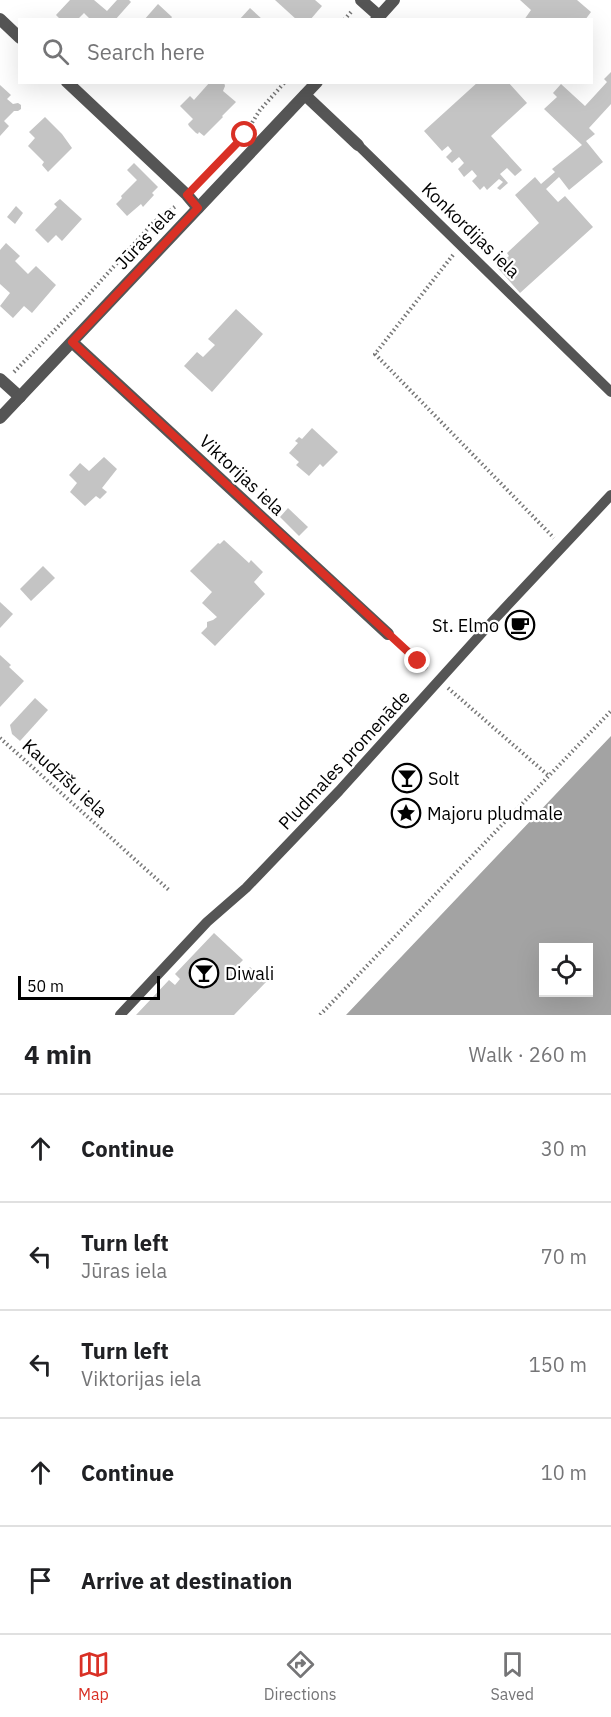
<!DOCTYPE html>
<meta charset="utf-8">
<style>
body{margin:0;font-family:"IBM Plex Sans",sans-serif;background:#f2f2f2;color:#202124}
.controls{position:absolute;right:18px;bottom:18px;display:grid;overflow:hidden;border-radius:0px;box-shadow:0 6px 24px #0002}
.controls button{width:54px;height:54px;display:grid;place-items:center;padding:0;border:0;border-bottom:2px solid #e0e0e0;background:#fff;color:#202124;font:30px sans-serif}
.scale{position:absolute;left:18px;bottom:15px;width:142px;box-sizing:border-box;padding-left:6px;border:3px solid #000;border-top:0;font-size:16px;line-height:21px;white-space:nowrap;color:#000;-webkit-text-stroke:4px #fff;paint-order:stroke}
.stop{position:absolute;width:18px;height:18px;margin:-14px;border:4px solid #d93025;border-radius:50%;background:#fff}
.stop.end{background:#d93025;border-color:#fff;box-shadow:0 2px 6px #0008}
.list{margin:0;padding:0;list-style:none}
h2{display:flex;justify-content:space-between;align-items:center;height:78px;margin:0;padding:0 24px;font-size:26px}
h2 small{font-size:20px;font-weight:400;color:#757577}
.list li{display:grid;grid-template-columns:39px 1fr auto;gap:18px;align-items:center;box-sizing:border-box;height:108px;padding:0 24px;border-top:2px solid #e0e0e0}
.list b{display:block;font-size:22px;white-space:nowrap}
.list p{margin:0;font-size:20px;white-space:nowrap;color:#757577}
.list em{font-size:20px;font-style:normal;color:#757577}
.icon{flex:none;width:33px;height:33px;fill:none;stroke:currentColor;stroke-width:2;stroke-linecap:round;stroke-linejoin:round}
.map{position:relative;flex:none;width:611px;height:1015px;overflow:hidden}
.search{position:absolute;background:#fff;box-shadow:0 6px 24px #0002;left:18px;right:18px;top:18px;height:66px;display:flex;align-items:center;gap:15px;box-sizing:border-box;padding:0 21px;border-radius:0px;color:#757577;font-size:22px}
.sheet{height:618px;background:#fff}
nav{display:flex;justify-content:space-around;align-items:center;box-sizing:border-box;height:84px;border-top:2px solid #e0e0e0;background:#fff;font-size:16px;color:#757577}
nav a{display:grid;justify-items:center;gap:3px}
nav .on{color:#d93025}
.map>svg:first-child{display:block}
.water{fill:#a3a3a3;fill-rule:evenodd}
.building{fill:#c4c4c4}
.lines{fill:none;stroke-linecap:round;stroke-linejoin:round}
.path{stroke:#777;stroke-width:4;stroke-dasharray:1.5 3;stroke-linecap:butt}
.pedestrian{stroke:#555;stroke-width:10}
.minor{stroke:#555;stroke-width:12}
.tertiary{stroke:#555;stroke-width:12}
.route{stroke:#d93025;stroke-width:8}
.labels{text-anchor:middle;dominant-baseline:central;stroke-width:4.5;stroke-linejoin:round;paint-order:stroke}
.street-label{font-size:18px;fill:#000;stroke:#fff}
.poi-label{font-size:18px;fill:#000;stroke:#fff;text-anchor:start}
</style>
<div class="map">
<svg width="611" height="1015" viewBox="0 0 611 1015">
<rect width="100%" height="100%" fill="#fff"/>
<!-- water -->
<path class="water" d="M611,736V1015H346ZM544,948H588V993H544Z"/>
<!-- building -->
<g class="building">
<polygon points="70,0 94,0 107,11 117,0 129,0 131,2 115,20 91,20 84,13 77,20 61,20 56,15"/>
<polygon points="275,0 315,0 322,6 310,20 297,20"/>
<polygon points="520,0 577,0 591,12 585,20 524,20 531,10"/>
<polygon points="158,4 172,17 170,20 144,20"/>
<polygon points="250,8 263,20 239,20"/>
<polygon points="611,72 611,104 589,128 595,134 586,141 603,162 569,190 559,177 546,189 558,202 565,196 593,227 520,293 497,267 509,256 507,253 539,223 515,195 535,177 541,184 555,172 552,169 582,145 544,109 557,97 553,93 561,84 585,106 607,82 604,79"/>
<polygon points="210,82 224,82 225,86 223,91 236,102 222,116 223,117 204,136 199,132 198,134 196,133 189,126 188,124 193,119 180,106 190,96 194,100"/>
<polygon points="478,82 508,82 527,103 491,136 522,170 515,176 507,168 500,174 508,183 500,190 497,188 503,182 499,179 487,190 484,186 480,190 472,181 477,176 472,170 464,177 458,169 464,163 459,157 452,163 446,157 452,151 448,146 442,151 424,131"/>
<polygon points="0,85 11,95 7,99 13,104 18,103 21,105 21,109 18,111 14,111 4,121 9,126 0,136"/>
<polygon points="45,117 62,134 72,148 48,172 42,165 44,162 28,146 35,138 29,132"/>
<polygon points="134,163 158,187 152,193 154,195 143,207 141,204 127,216 116,204 122,198 121,196 137,180 127,170"/>
<polygon points="60,199 82,219 62,241 56,235 48,243 35,230 57,207 54,204"/>
<polygon points="16,206 23,213 15,224 7,217"/>
<polygon points="6,243 20,256 15,261 28,274 36,266 56,285 32,313 24,306 13,318 0,306 10,293 0,284 0,250"/>
<polygon points="236,309 263,334 212,392 184,366 197,352 203,357 215,345 208,339"/>
<polygon points="312,428 338,452 323,467 320,464 309,476 296,465 299,462 289,453 298,443 295,441 299,437 302,439"/>
<polygon points="104,457 117,469 102,488 107,492 100,499 96,496 85,506 70,492 77,483 69,475 80,463 89,471"/>
<polygon points="288,508 308,527 299,536 280,517"/>
<polygon points="224,540 249,563 251,560 263,572 254,582 265,594 215,646 201,633 207,627 207,622 213,620 217,617 202,603 212,592 190,571 218,543 220,544"/>
<polygon points="43,566 55,578 31,601 20,589"/>
<polygon points="0,602 13,614 0,628"/>
<polygon points="0,655 11,665 9,667 24,681 0,707"/>
<polygon points="35,698 48,710 20,741 12,734 10,725"/>
<polygon points="214,933 243,960 231,972 238,979 250,967 266,982 234,1015 136,1015 169,980 175,985 180,979 175,974"/>
</g>
<g class="lines">
<!-- path -->
<g class="path">
<polyline points="344,20 352,11"/>
<polyline points="245,134 260,110 285,82"/>
<polyline points="453,255 375,354 554,538"/>
<polyline points="14,372 79,305 154,222 176,206"/>
<polyline points="399,644 429,671"/>
<polyline points="448,688 549,776"/>
<polyline points="0,738 170,891"/>
<polyline points="320,1015 611,711"/>
</g>
<!-- pedestrian -->
<g class="pedestrian">
<polyline points="358,145 611,392"/>
<polyline points="120,1015 207,922 246,888 339,791 489,625 611,495"/>
</g>
<!-- minor -->
<g class="minor">
<polyline points="361,0 379,16"/>
<polyline points="0,19 20,38"/>
<polyline points="67,82 187,195 198,208"/>
<polyline points="305,95 358,145"/>
<polyline points="72,342 388,634"/>
<polyline points="0,379 20,397"/>
</g>
<!-- tertiary -->
<g class="tertiary">
<polyline points="376,20 394,0"/>
<polyline points="0,418 317,82"/>
</g>
</g>
<g class="lines">
<!-- route -->
<polyline class="route" points="245,135 187,195 198,208 72,342 418,661"/>
</g>
<!-- icons -->
<defs>
<g id="cafe-ring" transform="scale(1.5)"><circle r="9.5" fill="#fff" stroke="#000" stroke-width="1.5"/><path d="M-5.5-4.5H6V0H3Q3 3.5 0 3.5H-2.5Q-5.5 3.5-5.5 0ZM3-3.2v2h1.7v-2ZM-6 4.5H4V6H-6Z" fill="#000"/></g>
<g id="bar-ring" transform="scale(1.5)"><circle r="9.5" fill="#fff" stroke="#000" stroke-width="1.5"/><path d="M-6-5H6L.8 .8V4.5H3.5V6h-7V4.5H-.8V.8Z" fill="#000"/></g>
<g id="sight-ring" transform="scale(1.5)"><circle r="9.5" fill="#fff" stroke="#000" stroke-width="1.5"/><path d="M0-6L1.8-2.2L6-1.7L2.9 1.2L3.7 5.4L0 3.3L-3.7 5.4L-2.9 1.2L-6-1.7L-1.8-2.2Z" fill="#000"/></g>
</defs>
<g fill-rule="evenodd">
<use href="#cafe-ring" x="520" y="625"/>
<use href="#bar-ring" x="407" y="778"/>
<use href="#sight-ring" x="406" y="813"/>
<use href="#bar-ring" x="204" y="973"/>
</g>
<g class="labels">
<!-- street labels -->
<g class="street-label">
<text transform="translate(471 230) rotate(44)">Konkordijas iela</text>
<text transform="translate(145 238) rotate(-47)">Jūras iela</text>
<text transform="translate(242 475) rotate(43)">Viktorijas iela</text>
<text transform="translate(344 760) rotate(-47)">Pludmales promenāde</text>
<text transform="translate(65 778) rotate(42)">Kaudzīšu iela</text>
</g>
<!-- poi labels -->
<g class="poi-label">
<text x="499" y="625" text-anchor="end">St. Elmo</text>
<text x="428" y="778">Solt</text>
<text x="427" y="813">Majoru pludmale</text>
<text x="225" y="973">Diwali</text>
</g>
</g>
</svg>
<div class="controls">
<button><svg class="icon" aria-label="locate" viewBox="0 0 24 24"><circle cx="12" cy="12" r="6"/><path d="M12 2v4M12 18v4M2 12h4M18 12h4"/></svg></button>
</div>
<div class="scale">50 m</div>
<div class="stop" style="left:245px;top:135px"></div>
<div class="stop end" style="left:418px;top:661px"></div>
<div class="search"><svg class="icon" aria-label="search" viewBox="0 0 24 24"><circle cx="10" cy="10" r="6"/><path d="M15 15l6 6"/></svg>Search here</div>
</div>
<section class="sheet">
<h2>4 min<small>Walk · 260 m</small></h2>
<ul class="list">
<li><svg class="icon" aria-label="ahead" viewBox="0 0 24 24"><path d="M12 20V5M6 11l6-6 6 6"/></svg><div><b>Continue</b></div><em>30 m</em></li>
<li><svg class="icon" aria-label="left" viewBox="0 0 24 24"><path d="M17 20v-9H6M10 6l-5 5 5 5"/></svg><div><b>Turn left</b><p>Jūras iela</p></div><em>70 m</em></li>
<li><svg class="icon" aria-label="left" viewBox="0 0 24 24"><path d="M17 20v-9H6M10 6l-5 5 5 5"/></svg><div><b>Turn left</b><p>Viktorijas iela</p></div><em>150 m</em></li>
<li><svg class="icon" aria-label="ahead" viewBox="0 0 24 24"><path d="M12 20V5M6 11l6-6 6 6"/></svg><div><b>Continue</b></div><em>10 m</em></li>
<li><svg class="icon" aria-label="arrive" viewBox="0 0 24 24"><path d="M6 21V4h12l-3 4 3 4H6"/></svg><div><b>Arrive at destination</b></div></li>
</ul>
</section>
<nav>
<a class="on"><svg class="icon" aria-label="map" viewBox="0 0 24 24"><path d="M3 6l6-2 6 2 6-2v14l-6 2-6-2-6 2zM9 4v14M15 6v14"/></svg>Map</a>
<a><svg class="icon" aria-label="directions" viewBox="0 0 24 24"><path d="M12 3l9 9-9 9-9-9zM9 14v-3h6M13 9l2 2-2 2"/></svg>Directions</a>
<a><svg class="icon" aria-label="saved" viewBox="0 0 24 24"><path d="M7 4h10v16l-5-4-5 4z"/></svg>Saved</a>
</nav>
